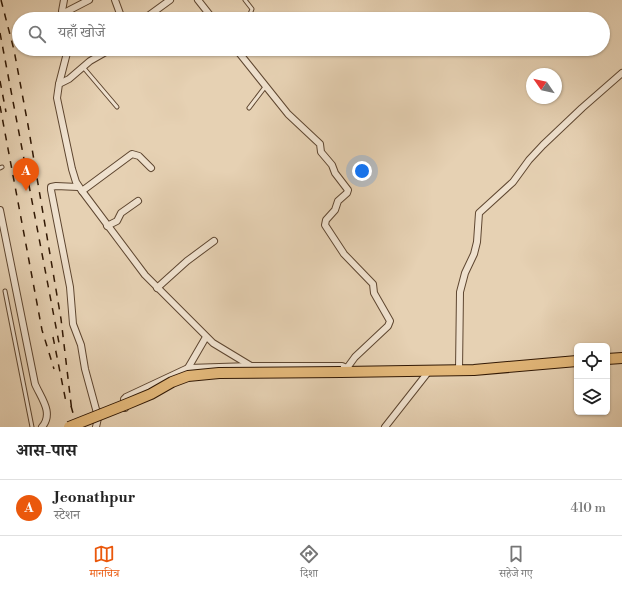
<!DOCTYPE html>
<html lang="hi">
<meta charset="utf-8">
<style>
body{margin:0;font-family:"Libre Bodoni","Noto Serif Devanagari",serif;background:#f2f2f2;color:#222}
.controls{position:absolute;right:12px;bottom:12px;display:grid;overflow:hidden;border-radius:6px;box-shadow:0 1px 3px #0004}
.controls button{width:36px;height:36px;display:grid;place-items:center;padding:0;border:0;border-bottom:1px solid #e0e0e0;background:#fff;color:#222;font:20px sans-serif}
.compass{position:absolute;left:526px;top:68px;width:36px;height:36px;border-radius:50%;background:#fff;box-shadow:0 1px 3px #0004;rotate:304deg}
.you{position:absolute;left:362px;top:171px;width:14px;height:14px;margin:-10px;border:3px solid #fff;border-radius:50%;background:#1a73e8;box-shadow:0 0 0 6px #1a73e833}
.badge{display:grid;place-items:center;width:26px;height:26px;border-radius:50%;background:#ea580c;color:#fff;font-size:13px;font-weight:700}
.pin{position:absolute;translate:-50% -33px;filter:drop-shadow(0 1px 2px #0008)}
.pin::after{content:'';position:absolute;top:21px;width:14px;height:12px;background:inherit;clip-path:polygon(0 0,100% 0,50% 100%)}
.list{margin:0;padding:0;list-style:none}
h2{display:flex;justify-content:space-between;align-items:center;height:52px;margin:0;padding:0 16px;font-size:17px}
h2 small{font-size:13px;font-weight:400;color:#767676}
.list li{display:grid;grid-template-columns:26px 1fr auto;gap:12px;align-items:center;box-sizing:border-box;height:56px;padding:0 16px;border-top:1px solid #e0e0e0}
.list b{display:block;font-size:15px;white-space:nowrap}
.list p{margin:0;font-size:13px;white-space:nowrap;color:#767676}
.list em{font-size:13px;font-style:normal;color:#767676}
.icon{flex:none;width:22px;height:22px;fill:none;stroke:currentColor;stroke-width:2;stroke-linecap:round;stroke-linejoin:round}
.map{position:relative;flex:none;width:622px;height:427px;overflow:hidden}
.search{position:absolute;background:#fff;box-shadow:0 1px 3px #0004;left:12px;right:12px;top:12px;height:44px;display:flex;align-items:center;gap:10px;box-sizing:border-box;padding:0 14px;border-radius:22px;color:#767676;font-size:15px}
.sheet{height:108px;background:#fff}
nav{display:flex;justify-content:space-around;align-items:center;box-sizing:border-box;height:56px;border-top:1px solid #e0e0e0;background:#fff;font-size:11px;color:#767676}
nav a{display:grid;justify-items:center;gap:2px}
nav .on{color:#ea580c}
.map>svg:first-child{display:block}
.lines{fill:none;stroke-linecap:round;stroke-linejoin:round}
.service-casing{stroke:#5e4630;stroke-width:5}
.minor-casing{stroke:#5e4630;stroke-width:8}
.primary-casing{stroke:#311804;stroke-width:12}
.service{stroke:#efe1ce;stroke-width:3}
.minor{stroke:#efe1ce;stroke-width:6}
.primary{stroke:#e3b87a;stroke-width:10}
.rail{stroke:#311804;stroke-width:1.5;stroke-dasharray:7 7;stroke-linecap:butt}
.primary-bridge-casing{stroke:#311804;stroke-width:12;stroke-linecap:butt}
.primary-bridge{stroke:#e3b87a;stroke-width:10}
</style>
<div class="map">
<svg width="622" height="427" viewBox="0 0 622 427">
<rect width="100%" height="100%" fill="#e6d1b3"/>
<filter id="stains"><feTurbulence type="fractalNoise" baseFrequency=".005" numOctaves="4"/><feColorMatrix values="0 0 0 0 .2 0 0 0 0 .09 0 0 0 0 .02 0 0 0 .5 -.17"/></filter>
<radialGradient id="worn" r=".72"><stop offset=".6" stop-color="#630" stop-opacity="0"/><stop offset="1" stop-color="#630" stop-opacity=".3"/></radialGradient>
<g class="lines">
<!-- service casing -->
<g class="service-casing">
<g id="service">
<polyline points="244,19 250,14 252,9 245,0"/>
<polyline points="83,67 117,107"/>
<polyline points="249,108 265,87"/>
<polyline points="0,168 2,167"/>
<polyline points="5,291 32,427"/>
</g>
</g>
<!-- minor casing -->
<g class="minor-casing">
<g id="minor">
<polyline points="115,0 122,19"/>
<polyline points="198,0 213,19"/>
<polyline points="62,14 89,0"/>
<polyline points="63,19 62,11 64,0"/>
<polyline points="144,19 170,0"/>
<polyline points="111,49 90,61 69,79 59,84 57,98 72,169 76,182 82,191 145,275 213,343 251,366 342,366 347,368 350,372 349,373"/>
<polyline points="236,49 288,114 320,144 321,152 332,165 335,173 348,190 347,193 338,201 335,210 326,220 325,225 344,254 373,284 374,293 390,321 388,326 355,357 347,368"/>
<polyline points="59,84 68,49"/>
<polyline points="78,187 56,186 51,187 51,190 70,287 73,324 81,345 85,369 97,413 98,418 96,427"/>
<polyline points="82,191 132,154 139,156 151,168"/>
<path d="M0,210L35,384C41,398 54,413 42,427"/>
<polyline points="107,226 117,221 121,213 138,201"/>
<polyline points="157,288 187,261 214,241"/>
<polyline points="188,368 206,337"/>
<polyline points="459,370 460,292 465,273 474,254 477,242 479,213 513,182 529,160 543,145 582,108 622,73"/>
<polyline points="125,408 124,399 126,397 188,368 251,366"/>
<polyline points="385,427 429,371"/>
</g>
</g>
<!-- primary casing -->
<g class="primary-casing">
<g id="primary">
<polyline points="607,359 622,358"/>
<polyline points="341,372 474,370 577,361"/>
</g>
</g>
<!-- service -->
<use href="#service" class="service"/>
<!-- minor -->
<use href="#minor" class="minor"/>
<!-- primary -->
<use href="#primary" class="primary"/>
<!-- rail -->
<g class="rail">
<polyline points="1,0 14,50 28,125 61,319 72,412"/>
<polyline points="0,33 59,343"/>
<polyline points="0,81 6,112"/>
<polyline points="0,106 42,330 54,369"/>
<polyline points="53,337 66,402"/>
<polyline points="71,406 77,427"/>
</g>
<!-- primary-bridge casing -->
<g class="primary-bridge-casing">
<polyline id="primary-bridge" points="69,427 127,404 151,394 172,382 188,376 219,373 341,372"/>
</g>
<!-- primary-bridge -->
<use href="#primary-bridge" class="primary-bridge"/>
</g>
<rect width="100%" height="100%" filter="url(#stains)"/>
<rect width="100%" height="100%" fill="url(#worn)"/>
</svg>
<div class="controls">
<button><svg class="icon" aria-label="locate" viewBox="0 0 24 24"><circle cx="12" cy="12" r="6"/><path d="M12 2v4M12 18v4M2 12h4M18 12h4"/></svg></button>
<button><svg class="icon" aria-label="layers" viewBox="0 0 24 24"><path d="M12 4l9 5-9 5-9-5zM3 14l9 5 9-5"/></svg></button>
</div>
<svg class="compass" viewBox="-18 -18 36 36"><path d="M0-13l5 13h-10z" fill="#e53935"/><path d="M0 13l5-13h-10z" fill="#767676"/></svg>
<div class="you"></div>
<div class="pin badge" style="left:26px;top:191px">A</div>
<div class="search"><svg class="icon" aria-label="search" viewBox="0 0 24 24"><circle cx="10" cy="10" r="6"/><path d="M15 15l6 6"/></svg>यहाँ खोजें</div>
</div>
<section class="sheet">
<h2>आस-पास<small></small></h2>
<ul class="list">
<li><span class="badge">A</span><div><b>Jeonathpur</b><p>स्टेशन</p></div><em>410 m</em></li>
</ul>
</section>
<nav>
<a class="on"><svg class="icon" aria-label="map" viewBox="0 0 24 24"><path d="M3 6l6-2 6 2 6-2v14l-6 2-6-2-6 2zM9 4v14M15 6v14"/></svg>मानचित्र</a>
<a><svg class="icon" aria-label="directions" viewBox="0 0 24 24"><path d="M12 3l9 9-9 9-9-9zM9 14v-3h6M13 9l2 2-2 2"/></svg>दिशा</a>
<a><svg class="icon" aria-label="saved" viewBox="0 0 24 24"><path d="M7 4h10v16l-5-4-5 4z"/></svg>सहेजे गए</a>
</nav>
